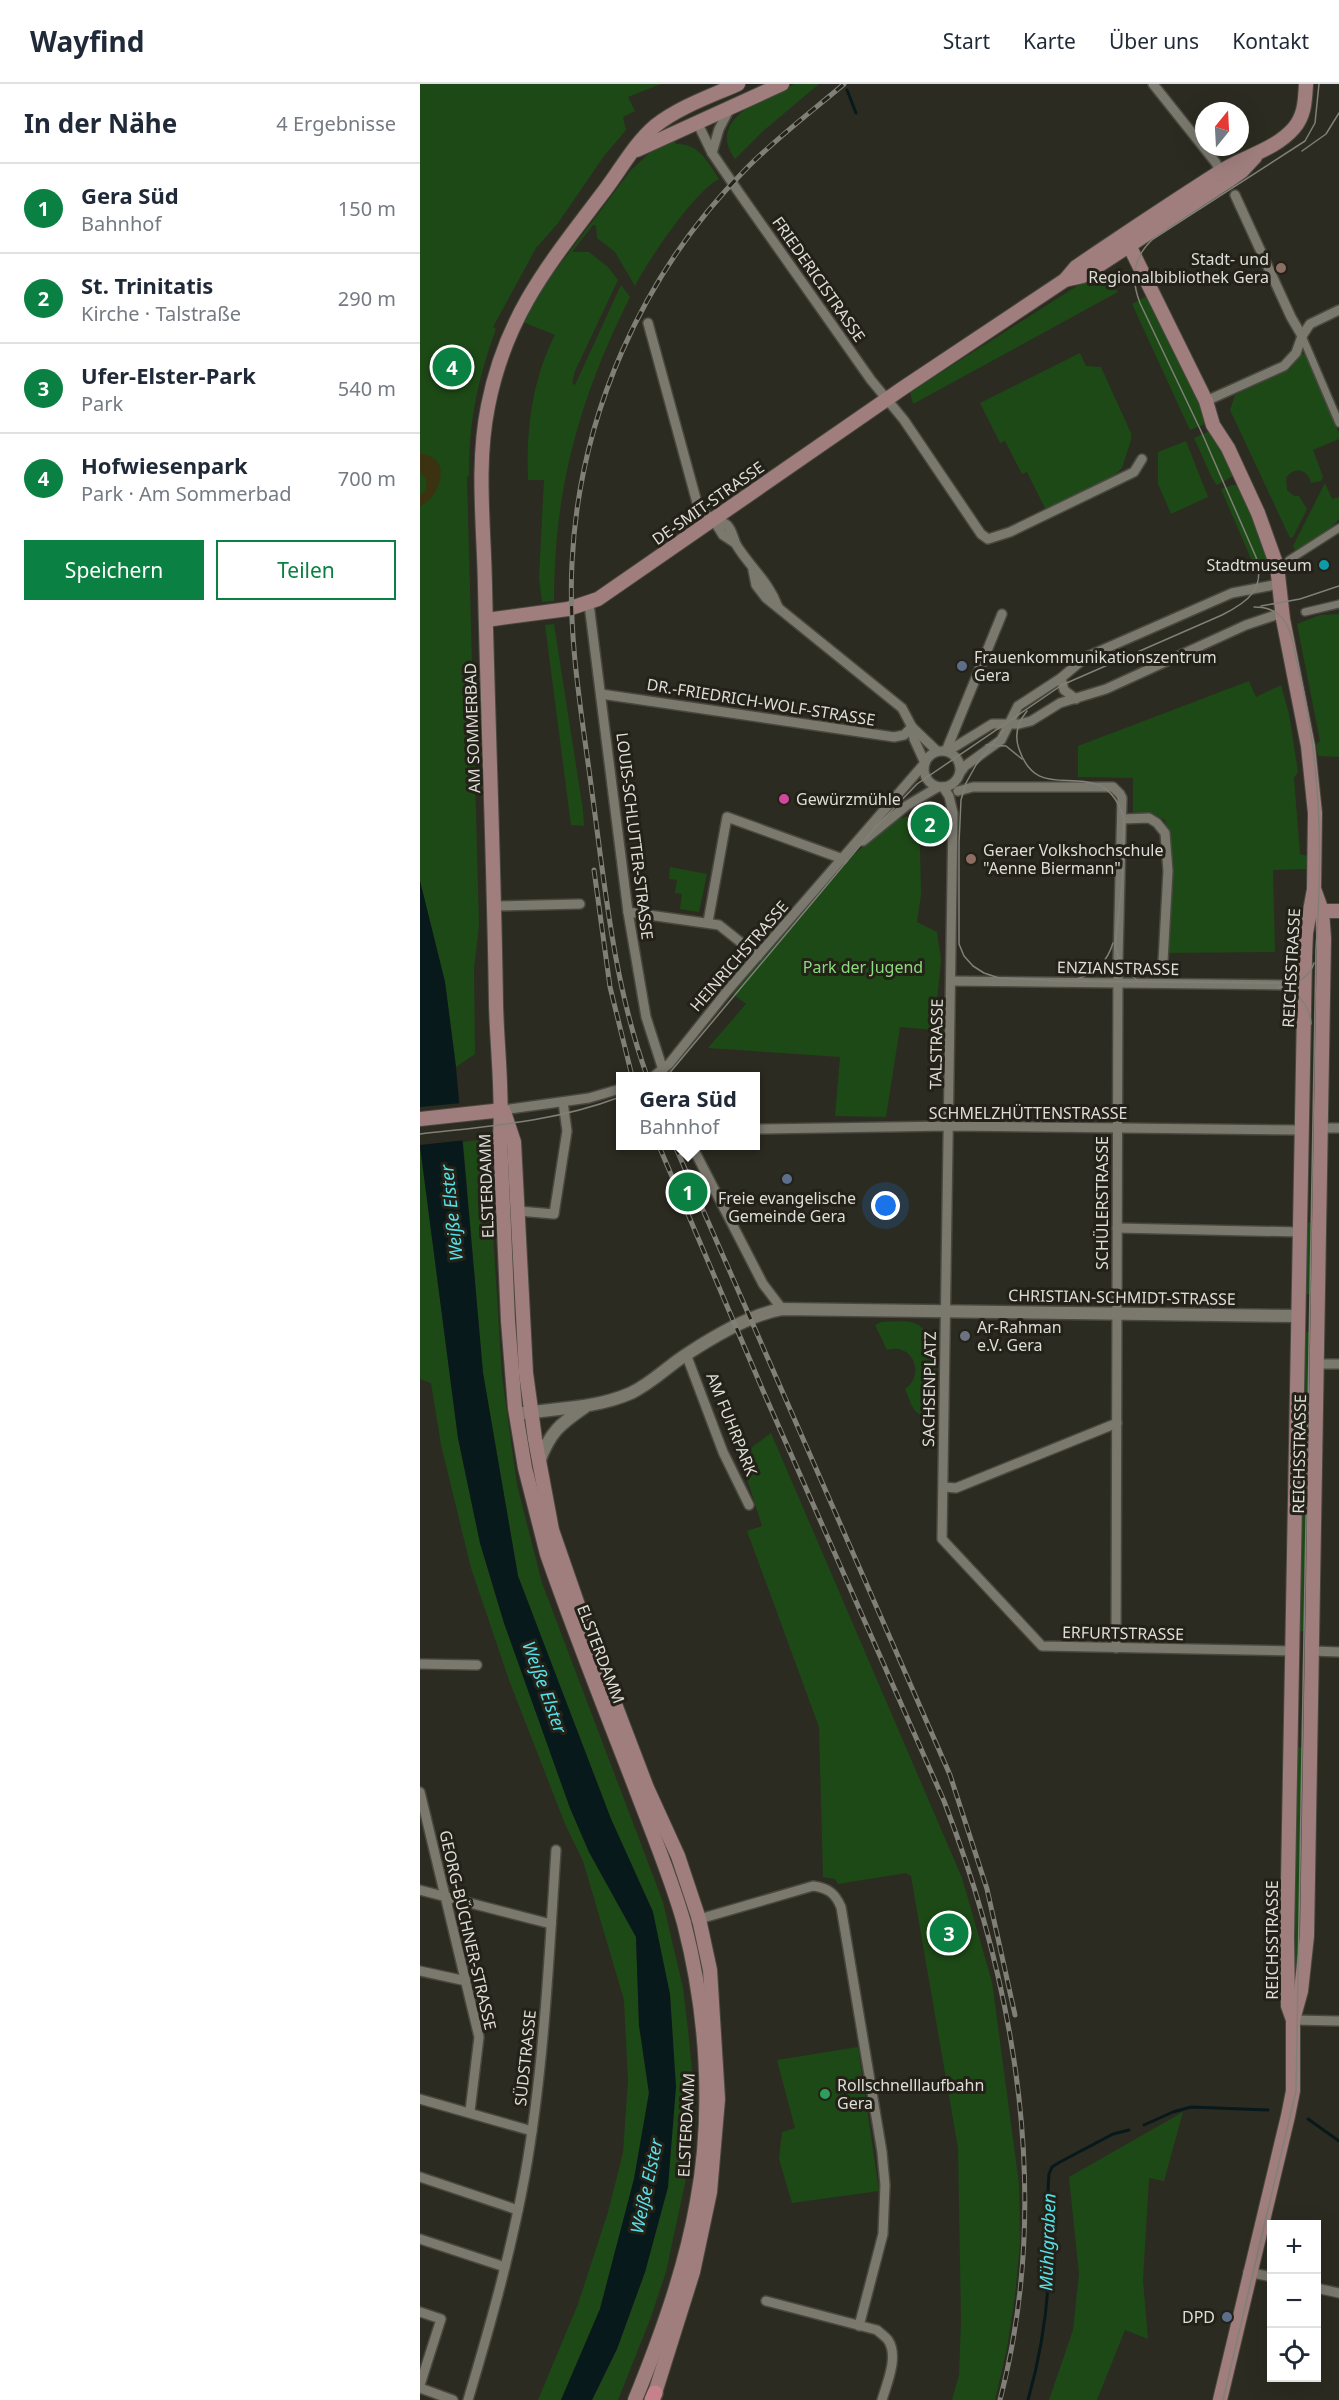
<!DOCTYPE html>
<html lang="de">
<meta charset="utf-8">
<style>
body{margin:0;font-family:"Noto Sans",sans-serif;background:#f6f6f7;color:#1f2937}
.controls{position:absolute;right:18px;bottom:18px;display:grid;overflow:hidden;border-radius:0px;box-shadow:0 6px 24px #0002}
.controls button{width:54px;height:54px;display:grid;place-items:center;padding:0;border:0;border-bottom:2px solid #e0e1e3;background:#fff;color:#1f2937;font:30px sans-serif}
.compass{position:absolute;left:775px;top:18px;width:54px;height:54px;border-radius:50%;background:#fff;box-shadow:0 6px 24px #0002;rotate:18deg}
.you{position:absolute;left:466px;top:1122px;width:21px;height:21px;margin:-15px;border:4px solid #fff;border-radius:50%;background:#1a73e8;box-shadow:0 0 0 9px #1a73e833}
.badge{display:grid;place-items:center;width:39px;height:39px;border-radius:50%;background:#0b8043;color:#fff;font-size:20px;font-weight:700}
.pin{position:absolute;translate:-50% -50%;border:3px solid #fff;box-shadow:0 2px 6px #0006}
.popup{position:absolute;left:196px;top:988px;width:144px;height:78px;box-sizing:border-box;display:grid;place-content:center;border-radius:0px;background:#fff;filter:drop-shadow(0 2px 4px #0005);font-size:20px;white-space:nowrap;color:#747a83}
.popup b{font-size:22px;color:#1f2937}
.popup::after{content:'';position:absolute;left:50%;top:100%;margin-left:-12px;border:12px solid transparent;border-top-color:#fff}
.list{margin:0;padding:0;list-style:none}
h2{display:flex;justify-content:space-between;align-items:center;height:78px;margin:0;padding:0 24px;font-size:26px}
h2 small{font-size:20px;font-weight:400;color:#747a83}
.list li{display:grid;grid-template-columns:39px 1fr auto;gap:18px;align-items:center;box-sizing:border-box;height:90px;padding:0 24px;border-top:2px solid #e0e1e3}
.list b{display:block;font-size:22px;white-space:nowrap}
.list p{margin:0;font-size:20px;white-space:nowrap;color:#747a83}
.list em{font-size:20px;font-style:normal;color:#747a83}
.actions{display:flex;gap:12px;padding:18px 24px}
.actions a{flex:1;padding:14px 0;border:2px solid #0b8043;border-radius:0px;text-align:center;font-size:21px;color:#0b8043}
.actions .main{background:#0b8043;color:#fff}
.icon{flex:none;width:33px;height:33px;fill:none;stroke:currentColor;stroke-width:2;stroke-linecap:round;stroke-linejoin:round}
.map{position:relative;flex:none;width:919px;height:2316px;overflow:hidden}
header{display:flex;align-items:center;gap:36px;box-sizing:border-box;height:84px;padding:0 30px;background:#fff;border-bottom:2px solid #e0e1e3}
header strong{font-size:28px}
nav{display:flex;gap:33px;margin-inline-start:auto;font-size:21px}
main{display:flex}
aside{flex:1;background:#fff}
.map>svg:first-child{display:block}
.green{fill:#1d4916}
.sand{fill:#3a3211}
.water{fill:#07191a}
.pier{fill:#2c2b21}
.lines{fill:none;stroke-linecap:round;stroke-linejoin:round}
.stream{stroke:#07191a;stroke-width:3}
.minor-tunnel{stroke:#47463c;stroke-width:9;stroke-dasharray:9 4.5;stroke-linecap:butt}
.pedestrian-casing{stroke:#494840;stroke-width:10}
.minor-casing{stroke:#494840;stroke-width:12}
.tertiary-casing{stroke:#494840;stroke-width:15}
.secondary-casing{stroke:#494840;stroke-width:16}
.primary-casing{stroke:#494840;stroke-width:18}
.pedestrian{stroke:#7b796e;stroke-width:7}
.minor{stroke:#7b796e;stroke-width:9}
.tertiary{stroke:#7b796e;stroke-width:12}
.secondary{stroke:#a07e7e;stroke-width:14}
.primary{stroke:#c5828d;stroke-width:15}
.tram{stroke:#818078;stroke-width:1.5}
.rail-casing{stroke:#818078;stroke-width:5}
.rail{stroke:#232118;stroke-width:3;stroke-dasharray:9;stroke-linecap:butt}
.education-dot{fill:#8d6e63;stroke:#232118;stroke-width:2}
.culture-dot{fill:#0f9aa8;stroke:#232118;stroke-width:2}
.service-dot{fill:#5c6f8a;stroke:#232118;stroke-width:2}
.hotel-dot{fill:#d1479c;stroke:#232118;stroke-width:2}
.worship-dot{fill:#6b7280;stroke:#232118;stroke-width:2}
.leisure-dot{fill:#2e9e5b;stroke:#232118;stroke-width:2}
.labels{text-anchor:middle;dominant-baseline:central;stroke-width:6;stroke-linejoin:round;paint-order:stroke}
.poi-label{font-size:16px;fill:#deddd7;stroke:#232118;text-anchor:start}
.street-label{font-size:16px;fill:#deddd7;stroke:#232118}
.park-label{font-size:16px;fill:#8bdb7e;stroke:#232118}
.water-label{font-size:18px;font-style:italic;fill:#56e1e9;stroke:#232118}
</style>
<header>
<strong>Wayfind</strong>
<nav><a>Start</a><a>Karte</a><a>Über uns</a><a>Kontakt</a></nav>
</header>
<main>
<aside>
<h2>In der Nähe<small>4 Ergebnisse</small></h2>
<ul class="list">
<li><span class="badge">1</span><div><b>Gera Süd</b><p>Bahnhof</p></div><em>150 m</em></li>
<li><span class="badge">2</span><div><b>St. Trinitatis</b><p>Kirche · Talstraße</p></div><em>290 m</em></li>
<li><span class="badge">3</span><div><b>Ufer-Elster-Park</b><p>Park</p></div><em>540 m</em></li>
<li><span class="badge">4</span><div><b>Hofwiesenpark</b><p>Park · Am Sommerbad</p></div><em>700 m</em></li>
</ul>
<div class="actions"><a class="main">Speichern</a><a>Teilen</a></div>
</aside>
<div class="map">
<svg width="919" height="2316" viewBox="0 0 919 2316">
<rect width="100%" height="100%" fill="#2c2b21"/>
<!-- green -->
<g class="green">
<path d="M0,0H241L208,13L215,27L203,33L206,46L184,72L138,139L116,164L73,243L76,245C58,293 48,341 49,392L47,393L59,841L54,885L55,970L36,983L25,898L0,797Z"/>
<path d="M375,0H399L342,48L315,75C285,34 347,13 375,0Z"/>
<path d="M254,55L256,60C279,59 288,78 299,95C275,107 228,176 215,202L195,168L177,154L176,142L173,141L152,168H169L188,183L198,196L155,287L152,299L155,301L201,201L210,213C160,313 134,404 134,517L122,518L119,494L124,396H108C106,347 112,295 135,251L103,238L123,203L211,86L234,65Z"/>
<polygon points="682,186 698,208 493,320 490,308"/>
<polygon points="728,211 788,339 770,346 712,220"/>
<polygon points="660,269 666,282 681,283 711,349 711,356 702,384 687,398 627,428 607,388 602,390 585,357 580,359 560,319"/>
<path d="M881,270H884L889,274L919,349V355L893,366L903,393L901,397L891,399C888,385 874,382 866,394L867,406L874,412H879L887,425L873,453L870,454L810,326L815,311L870,285Z"/>
<polygon points="792,346 813,392 797,401 793,396 774,354"/>
<polygon points="766,357 788,413 751,430 738,400 738,368"/>
<polygon points="905,399 912,415 919,413 919,435 908,447 875,466 873,462"/>
<polygon points="812,401 817,401 846,465 851,481 835,484 801,405"/>
<polygon points="919,530 919,673 898,672 896,661 900,657 877,540 900,531"/>
<polygon points="134,540 163,726 164,742 151,741 125,541"/>
<polygon points="829,597 836,613 861,601 869,630 878,688 874,694 880,770 888,772 887,785 853,786 855,868 745,869 748,753 745,736 733,730 713,731 713,694 658,693 658,662"/>
<polygon points="489,732 500,763 501,811 497,838 517,848 521,876 514,946 480,943 466,1033 415,1032 420,973 288,964 326,920 313,910 425,777 478,735"/>
<polygon points="250,783 287,790 279,828 260,825 262,810 255,809 257,796 249,795"/>
<polygon points="67,1055 82,1292 97,1401 122,1499 243,1818 263,1904 268,1946 272,1986 267,2090 246,2188 231,2233 198,2316 172,2316 197,2265 225,2188 248,2103 233,1828 191,1735 98,1492 63,1289 43,1058"/>
<polygon points="0,1062 38,1354 60,1459 84,1539 150,1724 169,1768 216,1853 219,1941 229,2009 214,2095 180,2225 141,2316 118,2316 158,2220 188,2128 203,2069 208,1997 204,1916 163,1777 145,1740 89,1596 51,1484 21,1361 11,1299 0,1295"/>
<polygon points="882,1139 898,1139 896,1210 882,1210"/>
<path d="M461,1238C471,1238 484,1236 494,1239C525,1250 514,1306 513,1333C492,1332 493,1323 485,1305C506,1291 493,1258 467,1266L455,1241Z"/>
<polygon points="884,1248 891,1248 890,1471 885,1471 884,1547 879,1547"/>
<polygon points="351,1349 542,1794 572,1898 599,2100 600,2159 595,2212 587,2264 575,2316 532,2316 539,2291 541,2237 538,2064 491,1792 486,1789 418,1800 415,1795 403,1793 399,1643 327,1447 342,1442 320,1372"/>
<polygon points="873,1663 888,1664 885,1849 877,1915 870,1909"/>
<polygon points="438,1963 459,2107 372,2119 359,2075 362,2048 375,2044 357,1976"/>
<polygon points="763,2028 744,2097 729,2094 723,2196 728,2255 705,2246 677,2316 629,2316 653,2246 659,2190 649,2093"/>
</g>
<!-- sand -->
<path class="sand" d="M0,370C33,371 22,413 0,422V411L5,407L7,397L0,388Z"/>
<!-- water -->
<polygon class="water" points="0,797 25,898 36,983 63,1289 98,1492 191,1735 233,1828 250,1910 256,2003 248,2103 225,2188 197,2265 172,2316 141,2316 180,2225 214,2095 229,2009 219,1941 216,1853 169,1768 150,1724 84,1539 60,1459 38,1354 0,1062"/>
<!-- pier -->
<polygon class="pier" points="42,1019 46,1056 0,1061 0,1023"/>
<g class="lines">
<!-- stream -->
<g class="stream">
<polyline points="427,6 436,29"/>
<polyline points="888,2035 919,2057"/>
<polyline points="724,2041 753,2028 771,2023 848,2026"/>
<path d="M608,2316C620,2274 627,2231 629,2187C630,2155 626,2122 629,2090L632,2083L640,2078L693,2050L709,2046"/>
</g>
<!-- minor-tunnel -->
<polyline class="minor-tunnel" points="743,889 743,877"/>
<!-- pedestrian casing -->
<g class="pedestrian-casing">
<g id="pedestrian">
<polyline points="882,252 919,339"/>
<polyline points="869,476 919,444"/>
<polyline points="885,528 919,520"/>
</g>
</g>
<!-- minor casing -->
<g class="minor-casing">
<g id="minor">
<polyline points="733,0 796,79 800,88"/>
<polyline points="277,38 292,69 320,110 451,296 484,336 561,450 568,455 590,448 714,388 722,375"/>
<polyline points="292,69 299,45 310,24"/>
<polyline points="815,111 871,233 882,252"/>
<path d="M228,239L279,426C287,435 299,434 307,441C313,447 313,455 317,462C331,484 349,498 358,523"/>
<polyline points="786,317 864,282 876,269 882,252 890,240 919,226"/>
<polyline points="293,435 303,451 315,459"/>
<polyline points="333,486 336,501 346,514 482,624 492,643 494,655 505,679"/>
<polyline points="169,520 208,828 226,933 243,986"/>
<polyline points="641,594 644,606 656,615"/>
<polyline points="181,610 474,653 484,651 492,643"/>
<polyline points="492,643 517,667"/>
<circle cx="522" cy="685" r="18"/>
<polyline points="526,667 582,530"/>
<polyline points="528,667 572,640 599,640 611,637 640,619 686,605 826,541 862,529"/>
<polyline points="540,689 545,682 581,656 598,622 641,594 666,573 812,509 859,500"/>
<polyline points="523,703 529,712 533,729 522,1455 622,1562 873,1567"/>
<polyline points="538,707 553,703 693,703 700,710 702,714 698,875 696,1564"/>
<polyline points="703,735 729,734 737,739 745,749 748,787 743,877"/>
<polyline points="443,757 486,722 518,703"/>
<polyline points="74,822 160,820"/>
<polyline points="208,828 299,841 338,872"/>
<polyline points="288,838 307,733 423,775"/>
<polyline points="531,897 864,901"/>
<polyline points="234,992 249,980 308,906 504,680"/>
<polyline points="83,1026 169,1014 200,1005"/>
<polyline points="902,1044 919,1044"/>
<polyline points="336,1045 530,1042 881,1046"/>
<polyline points="272,1062 343,1200 362,1225"/>
<polyline points="98,1127 134,1130 147,1047 143,1018"/>
<polyline points="697,1144 879,1148"/>
<polyline points="266,1270 303,1368 329,1421"/>
<polyline points="897,1280 919,1280"/>
<polyline points="524,1403 536,1404 697,1339"/>
<polyline points="893,1567 919,1568"/>
<polyline points="0,1580 57,1581"/>
<polyline points="0,1708 59,1953 50,2027"/>
<polyline points="0,1806 131,1840"/>
<path d="M276,1836L393,1802C408,1804 415,1809 421,1823L462,2068L465,2101L463,2150L439,2242"/>
<polyline points="0,1887 46,1897"/>
<polyline points="873,1936 919,1937"/>
<polyline points="0,2015 112,2047"/>
<polyline points="0,2093 98,2126"/>
<polyline points="0,2155 85,2183"/>
<polyline points="828,2188 852,2193"/>
<polyline points="896,2204 919,2209"/>
<path d="M346,2217L457,2246C460,2249 465,2252 468,2256C479,2272 467,2299 462,2316"/>
<polyline points="0,2228 21,2235 0,2301"/>
<polyline points="0,2304 33,2316"/>
<path d="M48,2316C70,2242 91,2168 105,2091C124,1984 129,1874 136,1766"/>
</g>
</g>
<!-- tertiary casing -->
<g class="tertiary-casing">
<g id="tertiary">
<path d="M103,1329C140,1324 177,1324 211,1309C232,1299 248,1282 267,1270C293,1253 332,1230 362,1225L877,1232"/>
<path d="M119,1378C130,1348 140,1340 165,1323"/>
</g>
</g>
<!-- secondary casing -->
<g class="secondary-casing">
<g id="secondary">
<polyline points="217,66 362,0"/>
<polyline points="704,151 786,317 793,341 808,364 838,429 857,482 863,535 888,662 895,729 894,805 886,849 885,872 867,1852 868,1922 873,1936"/>
<polyline points="645,196 663,192 681,180 808,97 822,87 835,73"/>
<path d="M66,536L148,525L178,515L483,304L645,196L656,183L675,170C717,142 760,113 803,86C826,72 856,65 874,44C885,31 885,16 886,0"/>
<polyline points="894,827 919,827"/>
<polyline points="84,1028 94,1058 106,1289 115,1355 132,1446 166,1544 227,1704 258,1772 279,1835 290,1886 298,2015 290,2108 273,2188 235,2309"/>
<polyline points="0,1035 83,1026"/>
<path d="M215,2316C241,2252 265,2186 277,2118C294,2027 287,1928 264,1839C251,1793 232,1748 215,1703C185,1625 154,1548 127,1470L105,1384L95,1324L88,1237L80,1053C83,1009 77,964 76,920C74,780 68,641 65,502C64,443 56,381 68,322C86,230 130,179 185,106C201,85 215,59 235,42C259,23 291,12 318,0"/>
<polyline points="800,2316 868,2032 873,2007 873,1936 881,1907 887,1852 904,854 902,827 894,805"/>
</g>
</g>
<!-- primary casing -->
<g class="primary-casing">
<polyline id="primary" points="232,2316 235,2309"/>
</g>
<!-- pedestrian -->
<use href="#pedestrian" class="pedestrian"/>
<!-- minor -->
<use href="#minor" class="minor"/>
<!-- tertiary -->
<use href="#tertiary" class="tertiary"/>
<!-- secondary -->
<use href="#secondary" class="secondary"/>
<!-- primary -->
<use href="#primary" class="primary"/>
<!-- tram -->
<g class="tram">
<polyline points="882,67 906,50 919,29"/>
<polyline points="841,522 880,515 919,502"/>
<path d="M607,627C598,638 594,651 599,665C615,712 649,688 681,702C694,709 700,721 704,735L702,800L695,862L701,882L719,898"/>
<polyline points="584,646 556,681 546,699 541,716 539,759 539,860 544,872 553,882 564,889 579,894 641,897 866,899"/>
<polyline points="566,661 586,662 602,675"/>
<path d="M657,895C676,889 687,878 693,859"/>
<path d="M858,903C876,905 890,921 891,940"/>
<path d="M859,903C875,901 889,895 894,879"/>
<path d="M247,992L453,746L497,700L642,601L802,531C828,518 846,505 836,473L781,347L720,219C710,194 713,173 733,155L885,57L895,39L899,0"/>
<path d="M0,1050C70,1042 134,1038 200,1013"/>
<path d="M803,2316L876,2007L896,864C903,767 901,678 878,582C874,567 873,547 863,535C856,526 845,523 834,523"/>
</g>
<!-- rail casing -->
<g class="rail-casing">
<g id="rail">
<polyline points="174,786 190,903 212,992"/>
<path d="M227,992C194,901 185,804 172,708C162,632 148,555 152,479C159,332 222,190 325,86C355,55 391,28 424,0"/>
<path d="M239,1062L344,1309L524,1717C597,1907 632,2117 580,2316"/>
<polyline points="255,1062 530,1691 567,1805 595,1931"/>
</g>
</g>
<!-- rail -->
<use href="#rail" class="rail"/>
</g>
<!-- markers -->
<g class="education-dot">
<circle cx="861" cy="184" r="6"/>
<circle cx="551" cy="775" r="6"/>
</g>
<circle class="culture-dot" cx="904" cy="481" r="6"/>
<g class="service-dot">
<circle cx="542" cy="582" r="6"/>
<circle cx="367" cy="1095" r="6"/>
<circle cx="807" cy="2233" r="6"/>
</g>
<circle class="hotel-dot" cx="364" cy="715" r="6"/>
<circle class="worship-dot" cx="545" cy="1252" r="6"/>
<circle class="leisure-dot" cx="405" cy="2010" r="6"/>
<g class="labels">
<!-- poi labels -->
<g class="poi-label">
<text x="849" y="175" text-anchor="end">Stadt- und<tspan x="849" dy="18">Regionalbibliothek Gera</tspan></text>
<text x="892" y="481" text-anchor="end">Stadtmuseum</text>
<text x="554" y="573">Frauenkommunikationszentrum<tspan x="554" dy="18">Gera</tspan></text>
<text x="376" y="715">Gewürzmühle</text>
<text x="563" y="766">Geraer Volkshochschule<tspan x="563" dy="18">"Aenne Biermann"</tspan></text>
<text x="367" y="1114" text-anchor="middle">Freie evangelische<tspan x="367" dy="18">Gemeinde Gera</tspan></text>
<text x="557" y="1243">Ar-Rahman<tspan x="557" dy="18">e.V. Gera</tspan></text>
<text x="417" y="2001">Rollschnelllaufbahn<tspan x="417" dy="18">Gera</tspan></text>
<text x="795" y="2233" text-anchor="end">DPD</text>
</g>
<!-- street labels -->
<g class="street-label">
<text transform="translate(399 195) rotate(55)">FRIEDERICISTRASSE</text>
<text transform="translate(288 419) rotate(-35)">DE-SMIT-STRASSE</text>
<text transform="translate(341 618) rotate(9)">DR.-FRIEDRICH-WOLF-STRASSE</text>
<text transform="translate(52 644) rotate(-92)">AM SOMMERBAD</text>
<text transform="translate(215 752) rotate(83)">LOUIS-SCHLUTTER-STRASSE</text>
<text transform="translate(319 872) rotate(-49)">HEINRICHSTRASSE</text>
<text transform="translate(698 884) rotate(1)">ENZIANSTRASSE</text>
<text transform="translate(871 884) rotate(-87)">REICHSSTRASSE</text>
<text transform="translate(516 960) rotate(-89)">TALSTRASSE</text>
<text x="608" y="1029">SCHMELZHÜTTENSTRASSE</text>
<text transform="translate(66 1102) rotate(-92)">ELSTERDAMM</text>
<text transform="translate(682 1119) rotate(-90)">SCHÜLERSTRASSE</text>
<text transform="translate(702 1213) rotate(1)">CHRISTIAN-SCHMIDT-STRASSE</text>
<text transform="translate(509 1305) rotate(-89)">SACHSENPLATZ</text>
<text transform="translate(312 1340) rotate(68)">AM FUHRPARK</text>
<text transform="translate(879 1370) rotate(-89)">REICHSSTRASSE</text>
<text transform="translate(703 1549) rotate(1)">ERFURTSTRASSE</text>
<text transform="translate(181 1570) rotate(69)">ELSTERDAMM</text>
<text transform="translate(48 1846) rotate(77)">GEORG-BÜCHNER-STRASSE</text>
<text transform="translate(852 1856) rotate(-90)">REICHSSTRASSE</text>
<text transform="translate(105 1974) rotate(-84)">SÜDSTRASSE</text>
<text transform="translate(266 2041) rotate(-87)">ELSTERDAMM</text>
</g>
<!-- park labels -->
<g class="park-label">
<text x="443" y="883">Park der Jugend</text>
</g>
<!-- water labels -->
<g class="water-label">
<text transform="translate(31 1129) rotate(-96)">Weiße Elster</text>
<text transform="translate(125 1603) rotate(70)">Weiße Elster</text>
<text transform="translate(226 2102) rotate(-78)">Weiße Elster</text>
<text transform="translate(627 2158) rotate(-88)">Mühlgraben</text>
</g>
</g>
</svg>
<div class="controls">
<button>+</button>
<button>−</button>
<button><svg class="icon" aria-label="locate" viewBox="0 0 24 24"><circle cx="12" cy="12" r="6"/><path d="M12 2v4M12 18v4M2 12h4M18 12h4"/></svg></button>
</div>
<svg class="compass" viewBox="-18 -18 36 36"><path d="M0-13l5 13h-10z" fill="#e53935"/><path d="M0 13l5-13h-10z" fill="#747a83"/></svg>
<div class="you"></div>
<div class="pin badge" style="left:268px;top:1108px">1</div>
<div class="popup"><b>Gera Süd</b>Bahnhof</div>
<div class="pin badge" style="left:510px;top:740px">2</div>
<div class="pin badge" style="left:529px;top:1849px">3</div>
<div class="pin badge" style="left:32px;top:283px">4</div>
</div>
</main>
